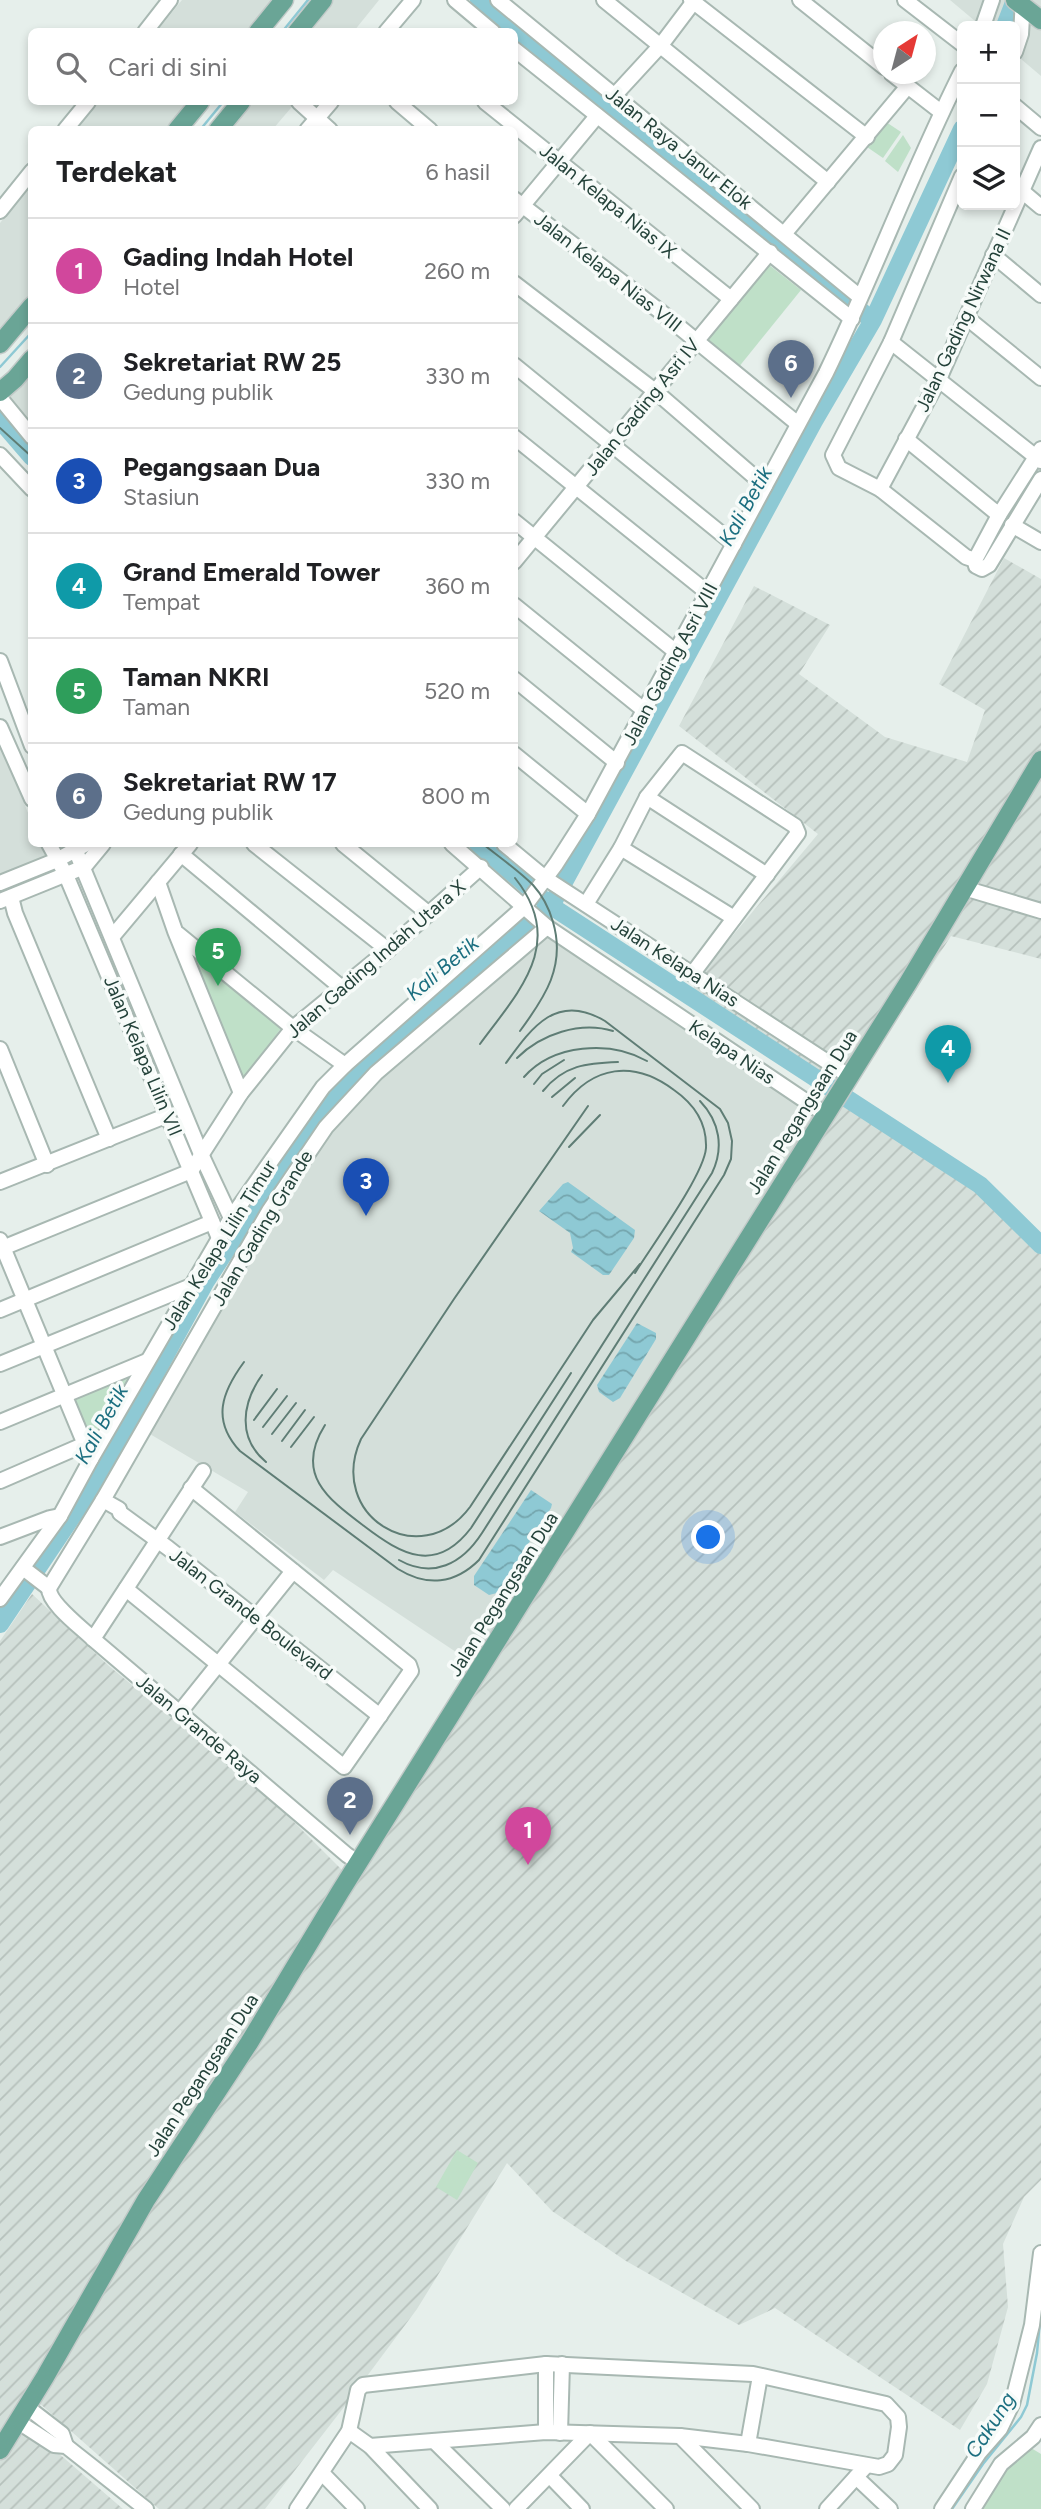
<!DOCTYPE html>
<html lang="id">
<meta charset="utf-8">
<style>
body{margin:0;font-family:Figtree,sans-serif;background:#f2f2f2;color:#202124}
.controls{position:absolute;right:21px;top:21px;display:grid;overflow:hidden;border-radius:10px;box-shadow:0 4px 10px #0003}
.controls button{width:63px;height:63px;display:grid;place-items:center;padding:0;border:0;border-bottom:2px solid #e0e0e0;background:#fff;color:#202124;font:35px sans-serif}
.compass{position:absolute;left:873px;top:21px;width:63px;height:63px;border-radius:50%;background:#fff;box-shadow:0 4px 10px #0003;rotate:36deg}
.you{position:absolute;left:709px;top:1538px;width:24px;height:24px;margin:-18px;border:5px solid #fff;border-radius:50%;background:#1a73e8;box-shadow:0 0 0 10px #1a73e833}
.badge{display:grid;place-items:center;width:46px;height:46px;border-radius:50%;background:#2563eb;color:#fff;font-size:23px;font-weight:700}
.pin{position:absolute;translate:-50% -58px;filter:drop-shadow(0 2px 4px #0008)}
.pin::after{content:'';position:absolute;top:37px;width:24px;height:21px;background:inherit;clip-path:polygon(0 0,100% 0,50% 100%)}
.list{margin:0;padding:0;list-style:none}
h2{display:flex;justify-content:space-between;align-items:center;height:91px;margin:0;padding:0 28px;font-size:30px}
h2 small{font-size:23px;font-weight:400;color:#757577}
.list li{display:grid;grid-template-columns:46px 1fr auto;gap:21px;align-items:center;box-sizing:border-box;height:105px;padding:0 28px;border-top:2px solid #e0e0e0}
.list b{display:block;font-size:26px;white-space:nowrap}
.list p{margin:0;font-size:23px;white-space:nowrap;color:#757577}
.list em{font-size:23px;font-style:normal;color:#757577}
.icon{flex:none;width:38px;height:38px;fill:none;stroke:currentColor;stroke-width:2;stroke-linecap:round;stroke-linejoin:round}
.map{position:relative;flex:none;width:1041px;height:2509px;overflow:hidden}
.search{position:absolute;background:#fff;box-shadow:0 4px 10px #0003;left:28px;top:28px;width:490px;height:77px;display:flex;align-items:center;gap:18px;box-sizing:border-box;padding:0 24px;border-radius:10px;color:#757577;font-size:26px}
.panel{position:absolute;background:#fff;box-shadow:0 4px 10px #0003;left:28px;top:126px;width:490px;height:721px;border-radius:10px}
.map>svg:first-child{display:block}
.built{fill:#d4dfda}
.industrial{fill:url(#industrial-furrows)}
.park{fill:#bfe0c8}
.water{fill:url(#water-waves)}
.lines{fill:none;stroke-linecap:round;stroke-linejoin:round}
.stream{stroke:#8ec9d4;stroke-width:2.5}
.river{stroke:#8ec9d4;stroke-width:18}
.minor-casing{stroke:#a8b8b2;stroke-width:18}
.major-casing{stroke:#c2cac8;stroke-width:21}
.minor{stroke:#fff;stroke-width:14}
.major{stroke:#6aa596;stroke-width:18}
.tram{stroke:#5f7d75;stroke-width:2}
.labels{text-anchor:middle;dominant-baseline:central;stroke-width:7;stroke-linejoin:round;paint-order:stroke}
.street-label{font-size:19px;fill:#24423a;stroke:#f7fbf9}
.water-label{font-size:21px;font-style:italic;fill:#1c6f80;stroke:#f7fbf9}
</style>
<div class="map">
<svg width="1041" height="2509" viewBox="0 0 1041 2509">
<defs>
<pattern id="industrial-furrows" width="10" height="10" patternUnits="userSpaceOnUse" patternTransform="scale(1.75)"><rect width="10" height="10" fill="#d4dfda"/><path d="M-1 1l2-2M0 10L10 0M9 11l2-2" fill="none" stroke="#b6c1bc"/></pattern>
<pattern id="water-waves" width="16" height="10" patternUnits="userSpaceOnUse" patternTransform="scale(1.75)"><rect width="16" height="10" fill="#8ec9d4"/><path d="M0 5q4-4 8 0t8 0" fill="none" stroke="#74a5ad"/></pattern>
</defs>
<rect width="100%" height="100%" fill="#e6efeb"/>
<!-- built -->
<g class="built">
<polygon points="182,0 279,0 253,31 156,32"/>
<polygon points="327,0 379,0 354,31 301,32"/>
<polygon points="950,0 1041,0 1041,76 1015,54 1015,26 981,26"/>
<polygon points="99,102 196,102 173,129 76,130"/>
<polygon points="244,102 296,102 273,129 222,130"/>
<polygon points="31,185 31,302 0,340 0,223"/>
<polygon points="31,363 32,424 30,426 5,397"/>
<polygon points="0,745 31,820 32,844 41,844 48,858 0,877"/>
<polygon points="547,927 824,1114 477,1666 333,1570 324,1580 235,1512 248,1492 133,1424 301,1150 351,1086 390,1051"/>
</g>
<!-- industrial -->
<polygon class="industrial" points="1004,558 1041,579 1041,959 951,936 849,1093 987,1181 1030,1229 1041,1238 1041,2180 1024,2197 1003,2244 1008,2307 987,2384 960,2430 775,2308 739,2325 626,2261 552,2211 507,2163 417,2309 344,2407 265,2509 159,2509 37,2401 16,2432 50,2446 123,2509 0,2509 0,1641 32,1594 109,1666 276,1804 345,1873 839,1089 689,995 708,965 818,834 679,726 754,586 830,625 799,674 885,737 967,762 985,710 939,684"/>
<!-- park -->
<g class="park">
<polygon points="886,122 901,132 883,158 867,147"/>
<polygon points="903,135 911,148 898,172 885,161"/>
<polygon points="764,261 801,290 738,368 701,339"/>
<polygon points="186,945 282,1027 241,1083"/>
<polygon points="135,1370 89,1447 66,1396"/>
<polygon points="457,2150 478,2163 457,2200 436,2187"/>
<polygon points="1018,2440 1041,2454 1041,2509 970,2509 997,2464"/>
</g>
<!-- water -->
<g class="water">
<polygon points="568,1182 635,1230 634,1238 609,1275 603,1275 571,1252 573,1248 570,1233 539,1211 563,1184"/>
<polygon points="637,1323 656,1333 656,1339 620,1398 613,1402 599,1392 597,1385"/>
<polygon points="531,1490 552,1504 551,1508 497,1593 489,1595 474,1585 474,1576"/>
</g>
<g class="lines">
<!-- stream -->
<g class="stream">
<polyline points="282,32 308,0"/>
<polyline points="200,130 223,102"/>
<polyline points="0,367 32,332"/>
<polyline points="952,2509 983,2464 1021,2417 1027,2405 1037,2353 1041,2310"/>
</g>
<!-- river -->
<g class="river">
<polyline points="479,0 867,316"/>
<polyline points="1005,26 1015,0"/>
<polyline points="0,420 32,457"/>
<polyline points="478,844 551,906 980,1185 1041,1245"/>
<polyline points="0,1624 100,1475 206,1281 304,1131 335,1092 370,1059 551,906 814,421 873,320 962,129"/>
</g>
<!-- minor casing -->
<g class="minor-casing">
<g id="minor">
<polyline points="455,0 493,32"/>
<polyline points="498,0 860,297"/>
<polyline points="604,0 828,182"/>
<polyline points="691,0 867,137"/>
<polyline points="800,0 884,67"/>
<polyline points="905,0 962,44"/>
<polyline points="983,26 992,0"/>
<polyline points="145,32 170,0"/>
<polyline points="386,32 413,0"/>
<polyline points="514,49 852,319"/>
<polyline points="1015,52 1021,34 1023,0"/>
<polyline points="892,74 941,112"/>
<polyline points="614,96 661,45 695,0"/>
<polyline points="299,102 330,130"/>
<polyline points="397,102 430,130"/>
<polyline points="485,102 731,299"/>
<polyline points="1015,106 1041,128"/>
<polyline points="65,130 88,102"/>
<polyline points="307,130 331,102"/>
<polyline points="962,176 891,342 833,455 839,468 880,489 966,557 975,560"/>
<polyline points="1023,192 1041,207"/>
<polyline points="514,199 661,312 798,424"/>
<polyline points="0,211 32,171"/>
<polyline points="514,216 597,116"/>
<polyline points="784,234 908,86"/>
<polyline points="993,255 1041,295"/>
<polyline points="514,283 655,391 765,486"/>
<polyline points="967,318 1041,378"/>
<polyline points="891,342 1041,461"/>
<polyline points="514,365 734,544"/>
<polyline points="0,398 32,437"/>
<polyline points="514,437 708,593"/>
<polyline points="906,439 999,515 1041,449"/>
<polyline points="0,455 32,489"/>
<polyline points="880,489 939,379 1041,148"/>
<polyline points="999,515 975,560 976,566 982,569 989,565 1041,479"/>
<polyline points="514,521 676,652"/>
<polyline points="1012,525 1041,542"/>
<polyline points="514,562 770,252"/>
<polyline points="514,605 645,711"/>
<polyline points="0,661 32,746"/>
<polyline points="514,679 617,763"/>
<polyline points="0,727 32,799"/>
<polyline points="514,754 588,814"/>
<polyline points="647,797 767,875"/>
<polyline points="49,844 66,875 219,1238"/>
<polyline points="73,844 201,1154 231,1218"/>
<polyline points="254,844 388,950"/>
<polyline points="343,844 429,914"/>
<polyline points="452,844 547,927 825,1114"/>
<polyline points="504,844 545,878 849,1076"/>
<polyline points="621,848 734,918"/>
<polyline points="181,854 343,989"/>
<polyline points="158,882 175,931 241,1093"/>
<polyline points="0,883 57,860 86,844"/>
<polyline points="964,888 1041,911"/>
<polyline points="11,897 15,913 109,1139"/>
<polyline points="0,901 84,867 103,844"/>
<polyline points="586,904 621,848 647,797 682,753 795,826 798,833 693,973"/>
<polyline points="178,934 293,1028 345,1065"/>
<polyline points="112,937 190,844"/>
<polyline points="0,1049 47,1165"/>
<polyline points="0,1182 168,1115"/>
<polyline points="0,1240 91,1459"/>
<polyline points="0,1249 191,1171 241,1093 293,1028 388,950 481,867"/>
<polyline points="0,1310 212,1222"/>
<polyline points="0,1364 191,1286"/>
<polyline points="0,1422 147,1361"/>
<polyline points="0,1481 83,1445"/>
<polyline points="103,1500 119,1509 120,1513 168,1548 380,1716"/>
<polyline points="0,1537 50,1518 60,1516"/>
<polyline points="23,1568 49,1588"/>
<polyline points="49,1588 103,1500 269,1211 326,1127 376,1073 547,927"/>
<path d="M49,1588C48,1603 82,1628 93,1639L347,1855L359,1863"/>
<polyline points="126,1589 344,1767 411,1671 409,1665 191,1488"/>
<path d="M0,1599L60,1516L91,1459L231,1218L323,1087L345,1065L524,907L556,864L588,814L826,373C874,274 912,170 962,71"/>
<polyline points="93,1639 203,1471"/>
<polyline points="180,1712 293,1571"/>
<polyline points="546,2364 546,2432"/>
<polyline points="27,2407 62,2434 66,2446"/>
<polyline points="17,2421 54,2445 66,2446 146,2509"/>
<polyline points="349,2431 370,2446 430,2509"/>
<polyline points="560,2433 562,2364"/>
<polyline points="680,2436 752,2509"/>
<polyline points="434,2441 503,2509"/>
<polyline points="748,2444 760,2376"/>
<polyline points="322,2473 357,2509"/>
<polyline points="550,2476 582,2509"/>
<polyline points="856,2477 890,2509"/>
<polyline points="297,2509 349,2431 358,2390 363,2385 546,2364 753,2374 886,2404 898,2417 899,2427 895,2455 888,2464 879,2467 748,2444 680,2436 546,2432 370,2446"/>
<polyline points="516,2509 590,2433 666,2509"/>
<polyline points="827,2509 866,2466"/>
<polyline points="942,2509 979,2453 1000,2429 1012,2404 1032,2325 1041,2253"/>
<polyline points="973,2509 1001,2464 1033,2437 1041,2425"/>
</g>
</g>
<!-- major casing -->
<g class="major-casing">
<g id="major">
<polyline points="1015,0 1041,20"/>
<polyline points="258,32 284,0"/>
<polyline points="297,32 323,0"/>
<polyline points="177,130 200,102"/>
<polyline points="218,130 241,102"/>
<polyline points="0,344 32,306"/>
<polyline points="0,392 15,379 32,359"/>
<polyline points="0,2450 45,2377 146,2200 249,2043 340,1892 908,983 1041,760"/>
</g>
</g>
<!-- minor -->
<use href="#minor" class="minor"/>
<!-- major -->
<use href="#major" class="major"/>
<!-- tram -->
<g class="tram">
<polyline points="0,428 32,457"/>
<path d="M483,844C499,857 518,870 533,885C543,896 549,908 553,922C566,966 545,997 520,1031"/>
<path d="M480,1044C519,991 567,943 515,878"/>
<path d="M517,1058C541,1034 580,1021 613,1031"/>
<path d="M524,1077C553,1044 610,1040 647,1061"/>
<polyline points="534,1084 542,1074 564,1060"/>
<path d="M543,1091C564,1065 587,1063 618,1062"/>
<polyline points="552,1097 575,1078"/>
<path d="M563,1106C593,1065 634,1060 674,1090C694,1104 707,1122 706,1148C704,1175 651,1247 635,1273"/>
<path d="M588,1106L454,1299L361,1439C326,1515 420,1574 470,1507L593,1320L640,1264"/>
<polyline points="569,1147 600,1115"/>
<path d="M244,1362C222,1392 211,1420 240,1451L398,1569C427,1587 455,1584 479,1560L724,1175L731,1159L732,1141L728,1123L720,1109L605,1021C557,992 532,1027 506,1063"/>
<path d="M262,1375C242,1403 237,1438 266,1462"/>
<polyline points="254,1420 277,1389"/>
<path d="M325,1425C294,1474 328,1499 364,1526C402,1555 436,1574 471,1528L571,1373"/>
<polyline points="263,1427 287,1396"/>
<polyline points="272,1434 296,1403"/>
<polyline points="282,1441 305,1410"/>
<polyline points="291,1447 314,1417"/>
<path d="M399,1560C433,1579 462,1564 482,1533L712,1173C724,1148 720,1122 700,1101"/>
</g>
</g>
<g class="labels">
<!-- street labels -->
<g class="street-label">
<text transform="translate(679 148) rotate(39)">Jalan Raya Janur Elok</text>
<text transform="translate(608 201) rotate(39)">Jalan Kelapa Nias IX</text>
<text transform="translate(608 272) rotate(38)">Jalan Kelapa Nias VIII</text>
<text transform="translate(963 320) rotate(-65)">Jalan Gading Nirwana II</text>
<text transform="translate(642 407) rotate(-51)">Jalan Gading Asri IV</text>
<text transform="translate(670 664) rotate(-62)">Jalan Gading Asri VIII</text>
<text transform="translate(376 959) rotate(-41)">Jalan Gading Indah Utara X</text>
<text transform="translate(675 962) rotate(33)">Jalan Kelapa Nias</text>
<text transform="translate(732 1052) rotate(34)">Kelapa Nias</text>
<text transform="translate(143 1056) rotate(67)">Jalan Kelapa Lilin VII</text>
<text transform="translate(802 1112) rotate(-58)">Jalan Pegangsaan Dua</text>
<text transform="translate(262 1228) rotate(-59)">Jalan Gading Grande</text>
<text transform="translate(219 1245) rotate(-58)">Jalan Kelapa Lilin Timur</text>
<text transform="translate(503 1594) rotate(-58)">Jalan Pegangsaan Dua</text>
<text transform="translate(251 1614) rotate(38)">Jalan Grande Boulevard</text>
<text transform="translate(199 1729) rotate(40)">Jalan Grande Raya</text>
<text transform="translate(202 2075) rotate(-57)">Jalan Pegangsaan Dua</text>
</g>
<!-- water labels -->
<g class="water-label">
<text transform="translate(745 506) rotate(-61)">Kali Betik</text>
<text transform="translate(442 968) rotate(-40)">Kali Betik</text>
<text transform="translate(101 1424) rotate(-61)">Kali Betik</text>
<text transform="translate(990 2425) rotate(-57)">Cakung</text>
</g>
</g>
</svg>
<div class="controls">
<button>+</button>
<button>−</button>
<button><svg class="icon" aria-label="layers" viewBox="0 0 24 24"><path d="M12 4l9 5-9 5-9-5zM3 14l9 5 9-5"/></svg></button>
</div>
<svg class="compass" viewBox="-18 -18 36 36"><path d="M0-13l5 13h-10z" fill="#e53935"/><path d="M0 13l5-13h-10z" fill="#757577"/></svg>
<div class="you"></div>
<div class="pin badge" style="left:528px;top:1865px;background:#d1479c">1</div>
<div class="pin badge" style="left:350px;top:1835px;background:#5c6f8a">2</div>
<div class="pin badge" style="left:366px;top:1216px;background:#1a4fb4">3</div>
<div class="pin badge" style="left:948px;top:1083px;background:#0f9aa8">4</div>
<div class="pin badge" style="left:218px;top:986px;background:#2e9e5b">5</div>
<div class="pin badge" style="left:791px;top:398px;background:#5c6f8a">6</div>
<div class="search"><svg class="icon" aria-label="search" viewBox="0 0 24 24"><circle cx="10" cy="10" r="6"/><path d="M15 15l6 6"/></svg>Cari di sini</div>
<section class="panel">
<h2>Terdekat<small>6 hasil</small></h2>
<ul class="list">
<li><span class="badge" style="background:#d1479c">1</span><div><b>Gading Indah Hotel</b><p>Hotel</p></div><em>260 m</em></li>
<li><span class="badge" style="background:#5c6f8a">2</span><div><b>Sekretariat RW 25</b><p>Gedung publik</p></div><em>330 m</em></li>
<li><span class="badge" style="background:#1a4fb4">3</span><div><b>Pegangsaan Dua</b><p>Stasiun</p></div><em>330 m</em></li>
<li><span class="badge" style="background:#0f9aa8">4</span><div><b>Grand Emerald Tower</b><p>Tempat</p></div><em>360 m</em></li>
<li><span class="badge" style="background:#2e9e5b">5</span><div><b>Taman NKRI</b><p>Taman</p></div><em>520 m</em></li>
<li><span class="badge" style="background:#5c6f8a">6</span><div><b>Sekretariat RW 17</b><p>Gedung publik</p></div><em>800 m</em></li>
</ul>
</section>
</div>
